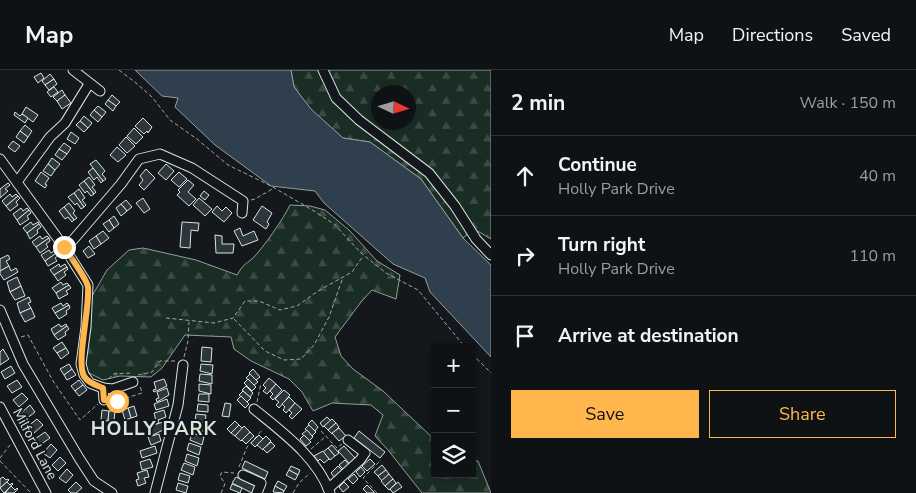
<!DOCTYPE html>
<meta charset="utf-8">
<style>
body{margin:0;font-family:"Nunito Sans",sans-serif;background:#1d2022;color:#f1f3f6}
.controls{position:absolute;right:15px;bottom:15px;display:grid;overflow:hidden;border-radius:0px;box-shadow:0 2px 12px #0003}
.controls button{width:45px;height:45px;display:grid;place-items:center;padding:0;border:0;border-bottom:1px solid #2f3234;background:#0f1215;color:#f1f3f6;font:25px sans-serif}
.compass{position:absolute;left:371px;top:15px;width:45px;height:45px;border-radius:50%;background:#0f1215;box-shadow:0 2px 12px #0003;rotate:94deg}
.stop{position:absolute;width:15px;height:15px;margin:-11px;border:4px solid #ffb74d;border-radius:50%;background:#fff}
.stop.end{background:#ffb74d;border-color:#fff;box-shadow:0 1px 5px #0008}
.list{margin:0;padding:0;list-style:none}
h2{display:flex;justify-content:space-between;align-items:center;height:65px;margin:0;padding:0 20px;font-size:21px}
h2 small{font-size:16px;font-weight:400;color:#9b9ea0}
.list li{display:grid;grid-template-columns:32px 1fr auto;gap:15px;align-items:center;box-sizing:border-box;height:80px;padding:0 20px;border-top:1px solid #2f3234}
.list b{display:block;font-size:19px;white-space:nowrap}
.list p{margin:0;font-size:16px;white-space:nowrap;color:#9b9ea0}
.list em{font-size:16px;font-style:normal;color:#9b9ea0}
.actions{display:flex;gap:10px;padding:15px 20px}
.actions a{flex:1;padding:11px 0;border:1px solid #ffb74d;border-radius:0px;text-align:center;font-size:18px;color:#ffb74d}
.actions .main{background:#ffb74d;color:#111}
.icon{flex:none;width:28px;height:28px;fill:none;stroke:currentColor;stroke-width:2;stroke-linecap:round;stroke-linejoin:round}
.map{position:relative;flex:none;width:491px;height:423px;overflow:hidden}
header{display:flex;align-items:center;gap:30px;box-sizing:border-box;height:70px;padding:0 25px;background:#0f1215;border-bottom:1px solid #2f3234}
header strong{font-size:24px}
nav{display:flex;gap:28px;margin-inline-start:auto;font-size:18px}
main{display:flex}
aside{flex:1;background:#0f1215}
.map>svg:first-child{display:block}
.forest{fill:url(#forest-firs);stroke:#939e99;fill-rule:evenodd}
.water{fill:#2f3f4d;stroke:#939e99}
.building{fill:#2c363c;stroke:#d8e6dc}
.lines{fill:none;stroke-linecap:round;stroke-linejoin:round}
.minor-casing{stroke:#d8e6dc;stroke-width:11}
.path{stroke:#9da8a2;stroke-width:1;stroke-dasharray:4 2.5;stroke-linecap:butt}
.minor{stroke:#14181c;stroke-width:9}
.route{stroke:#ffb74d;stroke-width:6}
.labels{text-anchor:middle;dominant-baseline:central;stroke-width:4;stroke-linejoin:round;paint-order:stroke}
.street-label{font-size:14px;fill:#d8e6dc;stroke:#14181c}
.district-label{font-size:19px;font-weight:bold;letter-spacing:1px;fill:#d8e6dc;stroke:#14181c}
</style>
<header>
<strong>Map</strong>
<nav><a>Map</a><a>Directions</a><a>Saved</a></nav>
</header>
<main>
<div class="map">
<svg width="491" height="423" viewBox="0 0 491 423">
<defs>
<pattern id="forest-firs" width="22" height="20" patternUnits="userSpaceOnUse" patternTransform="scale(1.25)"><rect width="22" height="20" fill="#1a2d24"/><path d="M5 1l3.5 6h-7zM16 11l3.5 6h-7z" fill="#3b4b43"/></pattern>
</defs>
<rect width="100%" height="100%" fill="#14181c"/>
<!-- forest -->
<g class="forest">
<path d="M291,0H491V169L474,159L463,168L421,109L370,72L343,68L310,39L294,17ZM378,22H408V52H378Z"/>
<path d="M290,135L310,136L325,140L349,160L377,191L400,205L396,229L372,220L361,232L335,267L341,286L353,299L383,321L435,370V404H472V391H478L491,423H422L388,380L375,366L383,345L371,335L332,333L313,341L302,322L289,309L251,291L234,279L231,267L185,265L162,298L151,307L120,306L103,310L87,302L85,286L92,226L107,200L129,180L143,178L196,190L237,205C244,193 244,196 253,188C263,178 284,148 290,135Z"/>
</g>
<!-- water -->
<polygon class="water" points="135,0 291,0 294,17 311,39 343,68 370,72 421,109 463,168 491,195 491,287 430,222 425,208 393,194 324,133 315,121 271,116 215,75 175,37 178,28 162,26"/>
<!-- building -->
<g class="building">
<polygon points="41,3 44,8 38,13 34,7"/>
<polygon points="50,4 54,9 45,15 42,11"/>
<polygon points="54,9 57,14 49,20 45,15"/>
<polygon points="54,17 58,22 51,27 47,22"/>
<polygon points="62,20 65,25 57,31 53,27"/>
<polygon points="65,25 71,33 62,39 57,31"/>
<polygon points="112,25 120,32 116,36 108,30"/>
<polygon points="108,30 116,36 113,41 105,34"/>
<polygon points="98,36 106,42 102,47 94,40"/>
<polygon points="26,37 38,45 33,52 22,44"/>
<polygon points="94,40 102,47 98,52 90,45"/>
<polygon points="15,42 20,46 22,44 28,48 25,53 14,45"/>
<polygon points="84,46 92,53 88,58 80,51"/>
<polygon points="143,48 152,57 148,63 147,61 144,64 135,56"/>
<polygon points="80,51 88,58 84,62 76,55"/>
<polygon points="25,55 32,61 28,67 20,61"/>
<polygon points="134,58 143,67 136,74 127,66"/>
<polygon points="20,61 28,67 24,73 16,67"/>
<polygon points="71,62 79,68 75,74 67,69"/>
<polygon points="126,67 135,76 127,83 119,75"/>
<polygon points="13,71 20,76 15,82 8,77"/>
<polygon points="64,73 71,78 67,84 59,79"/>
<polygon points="117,77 126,85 118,92 110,85"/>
<polygon points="59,79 67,84 62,90 55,85"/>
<polygon points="52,88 60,94 55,100 48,94"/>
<polygon points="96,90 105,101 102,104 106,109 103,111 90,94"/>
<polygon points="48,94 55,100 51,106 43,101"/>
<polygon points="166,94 174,101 166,110 158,103"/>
<polygon points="93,98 103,111 101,113 97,107 94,110 88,102"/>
<polygon points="146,99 155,108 144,120 139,115 143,110 140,106"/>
<polygon points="41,102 49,108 45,114 47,115 45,118 35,111"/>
<polygon points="179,102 187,109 179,117 171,110"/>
<polygon points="89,107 95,115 92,117 96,122 94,124 84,111"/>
<polygon points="188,110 194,115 188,122 196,129 189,136 177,125 180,122 178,120"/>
<polygon points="84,111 94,124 91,126 87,121 85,123 79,115"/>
<polygon points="8,113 10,115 5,119 8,121 0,128 0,119"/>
<polygon points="79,119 85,128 82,130 86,135 84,137 74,123"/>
<polygon points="204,121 209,125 205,130 200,126"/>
<polygon points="74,123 84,137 81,139 77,133 75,135 68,127"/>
<polygon points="10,124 12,127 16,124 18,126 6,136 2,131"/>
<polygon points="18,126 20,128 16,132 18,135 10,141 6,136"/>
<polygon points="143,128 150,139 144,143 136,133"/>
<polygon points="199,128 212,139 205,146 193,135"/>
<polygon points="126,130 132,137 127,141 121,134"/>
<polygon points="69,133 75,141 73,143 77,148 74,150 64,137"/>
<polygon points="121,134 127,141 121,146 116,138"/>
<polygon points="217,136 222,141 226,137 232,143 224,152 212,142"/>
<polygon points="262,136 272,143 267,152 269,154 266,159 253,150"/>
<polygon points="64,137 74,150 72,152 68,147 65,149 59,141"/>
<polygon points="21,138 23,141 27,138 29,140 17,150 13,144"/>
<polygon points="29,140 31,143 27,146 29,149 20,155 17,150"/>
<polygon points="114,146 119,154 114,158 109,150"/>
<polygon points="109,150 114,158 109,162 103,154"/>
<polygon points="31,152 33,155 38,152 39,154 27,163 23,158"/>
<polygon points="182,152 199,153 198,161 191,160 190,178 180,177"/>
<polygon points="39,154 41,157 37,160 38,163 30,169 27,163"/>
<polygon points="240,158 243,166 254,161 258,170 242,176 234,161"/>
<polygon points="103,161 109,168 101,174 96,166"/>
<polygon points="215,165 222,166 222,174 234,174 233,183 216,183"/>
<polygon points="40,166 42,169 47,166 49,168 36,177 32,172"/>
<polygon points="96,166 101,174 94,179 89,171"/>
<polygon points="49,168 50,171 46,174 48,177 40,183 36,177"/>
<polygon points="89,176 95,184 88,188 83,181"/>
<polygon points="49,180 51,183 56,180 58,182 45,191 41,185"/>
<polygon points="58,182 59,185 55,188 57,191 48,196 45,191"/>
<polygon points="8,185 10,189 6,191 9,196 0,201 0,189"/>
<polygon points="59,194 60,197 65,194 67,197 54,205 50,200"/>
<polygon points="9,196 11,201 16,198 18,202 4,210 0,204 0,201"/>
<polygon points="67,197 68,199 64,202 66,205 58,211 54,205"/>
<polygon points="17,207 21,216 10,222 7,212"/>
<polygon points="61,212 63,215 67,213 69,215 56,223 52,218"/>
<polygon points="69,215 71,218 66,221 68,224 59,229 56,223"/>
<polygon points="21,216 25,226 15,230 10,222"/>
<polygon points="29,227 31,232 28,233 31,238 20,243 17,233"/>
<polygon points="61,233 63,236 67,233 69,235 55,243 52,238"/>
<polygon points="69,235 70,238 66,241 67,244 59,249 55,243"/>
<polygon points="31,238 35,247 25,252 20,243"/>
<polygon points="59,254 61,257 66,254 67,256 54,265 51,259"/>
<polygon points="67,256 69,259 65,262 66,265 58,270 54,265"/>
<polygon points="62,272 66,278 57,283 53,278"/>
<polygon points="202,277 212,278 211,292 201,291"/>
<polygon points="66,278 69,283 61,289 57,283"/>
<polygon points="3,279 9,289 0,295 0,282"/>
<polygon points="69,294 72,299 64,305 60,299"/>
<polygon points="201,294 213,295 212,304 200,301"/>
<polygon points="11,296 15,303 5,309 1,302"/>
<polygon points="72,299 76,305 67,310 64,305"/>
<polygon points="253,299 260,307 256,310 249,303"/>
<polygon points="200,304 212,305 212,314 199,311"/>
<polygon points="250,304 258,312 254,315 246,308"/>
<polygon points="269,308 276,314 267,324 263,321 266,318 263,315"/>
<polygon points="164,309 167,316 154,322 153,320 156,319 154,312"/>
<polygon points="248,309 256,317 252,321 244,313"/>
<polygon points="17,310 22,317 12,323 7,316"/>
<polygon points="79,310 83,315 75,321 71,316"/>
<polygon points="199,314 211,315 211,324 199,321"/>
<polygon points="276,314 282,320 273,330 270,327 273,324 270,321"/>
<polygon points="83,315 87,320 79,326 75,321"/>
<polygon points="246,316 253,323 250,327 242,320"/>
<polygon points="167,318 169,325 157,332 156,329 159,328 157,322"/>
<polygon points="284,320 290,325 279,338 276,335 279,332 275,329"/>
<polygon points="243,321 251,328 247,332 239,325"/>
<polygon points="22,323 28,329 19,337 13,330"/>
<polygon points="199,324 209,324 209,332 198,331"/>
<polygon points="241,326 249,334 245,338 237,330"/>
<polygon points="289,327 295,333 286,343 283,340 285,337 282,334"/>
<polygon points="167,329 169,336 156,340 154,334"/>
<polygon points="225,333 231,334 229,347 222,346"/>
<polygon points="295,333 302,339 292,349 289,346 292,343 289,340"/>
<polygon points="198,334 208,335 208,342 197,341"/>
<polygon points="30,335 35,342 26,349 21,343"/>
<polygon points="134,336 137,346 131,348 128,338"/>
<polygon points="128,338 131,348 125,350 122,340"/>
<polygon points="102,340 109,341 108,351 101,350"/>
<polygon points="164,340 166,347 158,350 159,353 152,355 151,352 156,351 154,343"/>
<polygon points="109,341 115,341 114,351 108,351"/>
<polygon points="196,344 206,345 205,353 195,351"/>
<polygon points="327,347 331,351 323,357 320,353"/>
<polygon points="37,349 43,355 34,363 28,356"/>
<polygon points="332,349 336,353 328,360 324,356"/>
<polygon points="312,350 318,357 315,361 308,354"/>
<polygon points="235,351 239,355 231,363 227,359"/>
<polygon points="163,352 165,359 151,366 148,357"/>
<polygon points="194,353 204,355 203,362 192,360"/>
<polygon points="336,353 339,357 332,364 328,360"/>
<polygon points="239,355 243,359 235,366 231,363"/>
<polygon points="309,355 316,362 312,366 305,359"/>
<polygon points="244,356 250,362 241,371 235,366"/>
<polygon points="339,358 346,366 339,371 332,363"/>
<polygon points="307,360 313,367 309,371 302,364"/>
<polygon points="359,361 385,382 380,388 354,368"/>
<polygon points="45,362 50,368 40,375 35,369"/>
<polygon points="250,362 254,366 246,374 242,370"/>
<polygon points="192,363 204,367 202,375 190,370"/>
<polygon points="159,364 161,371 151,375 148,367"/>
<polygon points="259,365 263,369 255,377 251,373"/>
<polygon points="304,365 311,372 306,376 300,369"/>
<polygon points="266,366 271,371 263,380 257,375"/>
<polygon points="271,372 275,376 267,383 263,379"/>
<polygon points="189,373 201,377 199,385 187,380"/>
<polygon points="51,374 57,380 50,388 43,383"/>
<polygon points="332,375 339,383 335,386 328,378"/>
<polygon points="155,376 157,383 142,388 140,381"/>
<polygon points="344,376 356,389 350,394 338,381"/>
<polygon points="328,378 335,386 330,390 323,382"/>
<polygon points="323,381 329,389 324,393 320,389 318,391 314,386"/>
<polygon points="187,384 199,388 197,396 185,391"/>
<polygon points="60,387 66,393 58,401 52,395"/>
<polygon points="150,389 153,397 142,400 140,392"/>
<polygon points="370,389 375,394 367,401 362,396"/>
<polygon points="345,390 349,395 344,400 339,395"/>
<polygon points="245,391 268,402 265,409 242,398"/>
<polygon points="184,393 195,397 193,405 181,400"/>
<polygon points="382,395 386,400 378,406 374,402"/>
<polygon points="291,396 300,400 298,405 289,400"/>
<polygon points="338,396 343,401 335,408 331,403"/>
<polygon points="361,397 365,402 360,407 356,402"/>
<polygon points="67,399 73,405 66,413 59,408"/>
<polygon points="147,400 149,407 144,408 146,413 138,416 136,410 139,409 137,403"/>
<polygon points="289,400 298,405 295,410 286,405"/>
<polygon points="386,400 389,404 382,411 378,406"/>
<polygon points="180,403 190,406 188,413 178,410"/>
<polygon points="354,404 358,409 353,414 348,409"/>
<polygon points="389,404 393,409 385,416 381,411"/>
<polygon points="3,407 6,410 8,409 9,410 0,418 0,409"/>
<polygon points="236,407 255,416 252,423 232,413"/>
<polygon points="393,409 396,413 389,420 385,416"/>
<polygon points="278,411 287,416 284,421 275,416"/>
<polygon points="7,412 10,415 12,413 13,414 4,423 0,418"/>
<polygon points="76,412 82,418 76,423 71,423 68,420"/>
<polygon points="344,412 349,417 343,422 339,417"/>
<polygon points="398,412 402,417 393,423 390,419"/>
<polygon points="178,413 188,416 186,423 176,420"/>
<polygon points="232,414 242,418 240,423 230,419"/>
<polygon points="367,415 374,422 374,423 367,423 363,419"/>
<polygon points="11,416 15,420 17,418 18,419 14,423 5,423"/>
<polygon points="275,416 284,421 283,423 273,422"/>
</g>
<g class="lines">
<!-- minor casing -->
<g class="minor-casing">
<g id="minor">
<polyline points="73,0 100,21"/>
<polyline points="323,0 336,28 359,50 429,103 455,136 476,169 491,185"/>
<polyline points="0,89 64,177 88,215 86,257 81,294 84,305 90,313 103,318 104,330"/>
<polyline points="17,112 50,67 65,53 89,14"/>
<polyline points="64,177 73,170 121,114 139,89 160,84 192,98 243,131 242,143"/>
<polyline points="0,240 23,294 79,388 94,411 112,423"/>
<polyline points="103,318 113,319 133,312"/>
<polyline points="0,337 46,423"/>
<path d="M254,339C282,362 317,387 330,423"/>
<polyline points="243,405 261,413 257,423"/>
<polyline points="328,419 360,390 365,383 348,370"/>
<polyline points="155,423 178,335 183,295"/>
</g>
</g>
<!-- path -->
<g class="path">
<polyline points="119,0 136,13 152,27 170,50 197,69 228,95 271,116 314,141 334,154 361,183 386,203 418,220 465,277"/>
<polyline points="251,130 255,129 274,118"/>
<polyline points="166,248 214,253 233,248 245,231 259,231 280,240 297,236 318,221 352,202 363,186"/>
<polyline points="234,249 265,281 284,290 301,289 314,275 329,247 343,207"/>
<polyline points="21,267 28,265 53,311 80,350 98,334"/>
<polyline points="472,284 491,303"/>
<polyline points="184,287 188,271 189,252"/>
<polyline points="138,305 152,302 160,291 176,291"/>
<polyline points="109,309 113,304 132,303"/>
<polyline points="113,331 117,331 142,323 140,316"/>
<polyline points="257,332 261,313"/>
<polyline points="321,361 337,378 342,374"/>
<polyline points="311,379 325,367"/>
<polyline points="0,388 10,375"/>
<polyline points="0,391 31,423"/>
<polyline points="239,397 247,377 263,359"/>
<polyline points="221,423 225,414 220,406 222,402 234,403"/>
<polyline points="293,423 299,413 310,403"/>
<polyline points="377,423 363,408 381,390"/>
</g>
<!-- minor -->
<use href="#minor" class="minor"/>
</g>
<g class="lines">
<!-- route -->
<path class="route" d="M64,177C69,185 87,209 88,217C90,238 76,292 84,306C88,313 96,315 103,318L104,330L117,331"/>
</g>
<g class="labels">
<!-- street labels -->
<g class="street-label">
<text transform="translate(35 374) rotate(62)">Milford Lane</text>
</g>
<!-- district labels -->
<g class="district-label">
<text x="154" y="359">HOLLY PARK</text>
</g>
</g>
</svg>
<div class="controls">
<button>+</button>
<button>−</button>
<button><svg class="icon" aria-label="layers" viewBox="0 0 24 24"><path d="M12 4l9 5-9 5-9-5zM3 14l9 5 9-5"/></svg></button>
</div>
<svg class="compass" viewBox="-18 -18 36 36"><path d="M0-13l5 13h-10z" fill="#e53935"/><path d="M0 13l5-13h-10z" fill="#9b9ea0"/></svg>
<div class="stop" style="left:117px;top:331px"></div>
<div class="stop end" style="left:64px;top:177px"></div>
</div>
<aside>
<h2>2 min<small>Walk · 150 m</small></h2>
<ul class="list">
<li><svg class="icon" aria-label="ahead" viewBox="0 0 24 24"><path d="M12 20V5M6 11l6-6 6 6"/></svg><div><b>Continue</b><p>Holly Park Drive</p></div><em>40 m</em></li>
<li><svg class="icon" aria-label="right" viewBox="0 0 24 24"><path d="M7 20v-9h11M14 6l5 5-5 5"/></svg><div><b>Turn right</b><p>Holly Park Drive</p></div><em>110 m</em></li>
<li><svg class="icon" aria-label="arrive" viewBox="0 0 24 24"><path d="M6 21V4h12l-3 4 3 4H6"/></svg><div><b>Arrive at destination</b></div></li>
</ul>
<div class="actions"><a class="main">Save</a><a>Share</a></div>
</aside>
</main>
